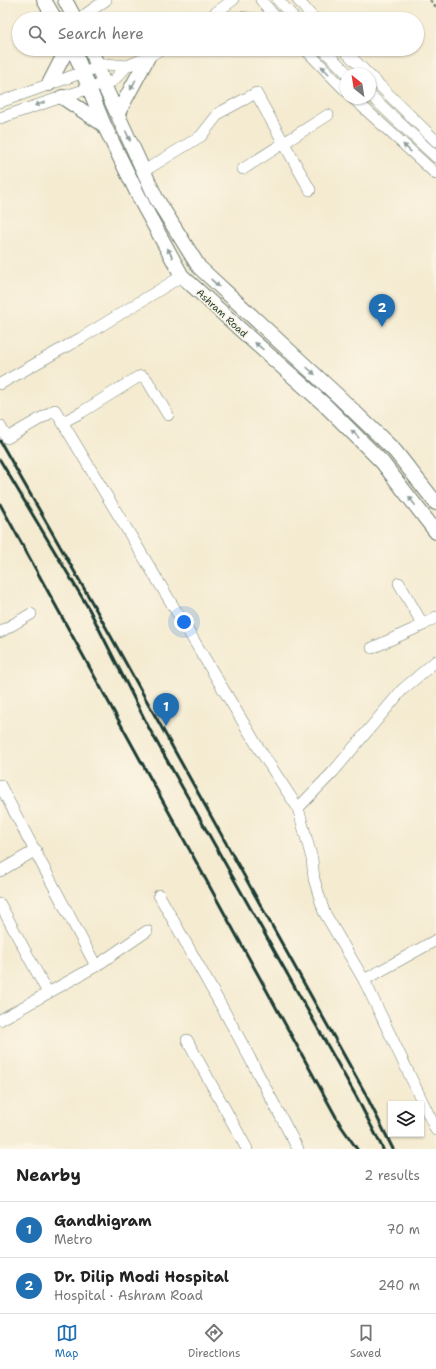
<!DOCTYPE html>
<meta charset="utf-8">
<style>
body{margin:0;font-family:"Shantell Sans",sans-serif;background:#f2f2f2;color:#222}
.controls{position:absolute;right:12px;bottom:12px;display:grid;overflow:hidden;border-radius:0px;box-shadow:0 1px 3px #0004}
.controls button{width:36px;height:36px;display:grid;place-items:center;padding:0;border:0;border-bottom:1px solid #e0e0e0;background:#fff;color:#222;font:20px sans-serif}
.compass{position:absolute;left:340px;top:68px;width:36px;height:36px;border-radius:50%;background:#fff;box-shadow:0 1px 3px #0004;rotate:330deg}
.you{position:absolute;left:184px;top:622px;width:14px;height:14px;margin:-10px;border:3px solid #fff;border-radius:50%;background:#1a73e8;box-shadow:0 0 0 6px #1a73e833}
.badge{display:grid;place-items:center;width:26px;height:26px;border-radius:50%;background:#1f6fb2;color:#fff;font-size:13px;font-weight:700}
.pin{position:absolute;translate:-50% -33px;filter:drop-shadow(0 1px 2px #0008)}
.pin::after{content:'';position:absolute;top:21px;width:14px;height:12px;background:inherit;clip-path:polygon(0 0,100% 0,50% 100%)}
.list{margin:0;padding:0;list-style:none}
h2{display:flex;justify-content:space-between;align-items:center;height:52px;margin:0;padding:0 16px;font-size:17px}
h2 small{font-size:13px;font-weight:400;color:#767676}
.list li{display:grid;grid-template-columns:26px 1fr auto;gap:12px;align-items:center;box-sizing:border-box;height:56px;padding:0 16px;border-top:1px solid #e0e0e0}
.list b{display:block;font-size:15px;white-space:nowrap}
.list p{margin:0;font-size:13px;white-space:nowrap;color:#767676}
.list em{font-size:13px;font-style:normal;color:#767676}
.icon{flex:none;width:22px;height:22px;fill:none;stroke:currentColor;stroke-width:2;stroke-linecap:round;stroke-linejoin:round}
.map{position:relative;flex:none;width:436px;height:1149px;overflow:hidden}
.search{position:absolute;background:#fff;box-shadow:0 1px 3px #0004;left:12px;right:12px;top:12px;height:44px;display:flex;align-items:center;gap:10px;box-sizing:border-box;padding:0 14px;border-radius:22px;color:#767676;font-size:15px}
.sheet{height:164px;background:#fff}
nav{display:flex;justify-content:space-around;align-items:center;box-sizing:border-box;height:56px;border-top:1px solid #e0e0e0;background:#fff;font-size:11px;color:#767676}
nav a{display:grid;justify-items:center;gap:2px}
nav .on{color:#1f6fb2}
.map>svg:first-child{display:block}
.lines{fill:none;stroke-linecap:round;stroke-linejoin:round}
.minor-casing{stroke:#6a7a6b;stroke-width:12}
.major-casing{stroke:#6a7a6b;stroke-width:16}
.path{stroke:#6a7a6b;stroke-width:2;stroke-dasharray:3 3;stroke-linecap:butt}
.minor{stroke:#fff;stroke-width:11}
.major{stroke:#fff;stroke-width:14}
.rail{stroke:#1f3d34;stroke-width:3}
.oneway{fill:#8f9e9a}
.labels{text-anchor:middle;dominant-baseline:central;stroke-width:3.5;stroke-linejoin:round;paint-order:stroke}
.street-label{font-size:10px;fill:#1f3d34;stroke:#fcf5e5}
</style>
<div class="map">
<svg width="436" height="1149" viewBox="0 0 436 1149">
<rect width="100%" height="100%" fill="#fcf5e5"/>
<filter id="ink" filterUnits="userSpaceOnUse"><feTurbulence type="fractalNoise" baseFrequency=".025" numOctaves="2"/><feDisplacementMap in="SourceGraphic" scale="8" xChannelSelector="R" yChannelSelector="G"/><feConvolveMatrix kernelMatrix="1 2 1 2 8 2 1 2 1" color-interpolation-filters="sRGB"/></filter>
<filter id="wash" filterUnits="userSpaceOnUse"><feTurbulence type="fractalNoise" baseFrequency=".012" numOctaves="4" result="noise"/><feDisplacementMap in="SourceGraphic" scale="16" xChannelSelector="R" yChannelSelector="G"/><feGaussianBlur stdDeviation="0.9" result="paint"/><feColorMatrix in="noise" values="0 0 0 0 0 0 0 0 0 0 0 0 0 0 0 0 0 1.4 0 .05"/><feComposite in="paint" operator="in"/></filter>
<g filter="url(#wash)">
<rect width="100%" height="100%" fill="#f4ebd1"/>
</g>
<g filter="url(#ink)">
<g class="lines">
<!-- minor casing -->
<g class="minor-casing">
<g id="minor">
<polyline points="261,0 277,19"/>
<polyline points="278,0 295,19"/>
<polyline points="298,0 314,19"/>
<polyline points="79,19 106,0"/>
<polyline points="207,19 240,17 257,19"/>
<polyline points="207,19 233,0"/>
<polyline points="305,49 346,91"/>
<polyline points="323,49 348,74"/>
<polyline points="343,49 368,74"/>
<polyline points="370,76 436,141"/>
<polyline points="370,95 436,157"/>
<polyline points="353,98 436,174"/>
<polyline points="0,102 106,64 127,66"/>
<polyline points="0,118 62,97 113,81 127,66 148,57 161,49"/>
<polyline points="243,169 328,115"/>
<polyline points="144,171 201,136 219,113 256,93 310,190"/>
<polyline points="0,384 81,338 182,276"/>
<polyline points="63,422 82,412 138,377 142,376 147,380 168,415"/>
<polyline points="0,426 7,438 55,410 258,747 298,808 312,859 314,879 324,912 364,980 436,1130"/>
<polyline points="399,583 423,625 436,617"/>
<polyline points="0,632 31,614"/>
<polyline points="372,648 423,625"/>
<polyline points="0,785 96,966"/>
<polyline points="298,808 333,772 402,690 436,661"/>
<polyline points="0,871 36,850"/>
<polyline points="159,895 237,1034 298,1149"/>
<polyline points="0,904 48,993"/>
<polyline points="364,980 436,940"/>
<polyline points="0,1020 96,966 147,931"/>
<polyline points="187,1040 247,1149"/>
</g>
</g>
<!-- major casing -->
<g class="major-casing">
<g id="major">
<polyline points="44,0 55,19"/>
<polyline points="65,0 75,19"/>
<polyline points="72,49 77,58 104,125 143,205 182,276 252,340 325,405 382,462 436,532"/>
<polyline points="90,49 98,66 104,85 156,198 199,267 337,395 395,451 436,503"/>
<polyline points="49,84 67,49"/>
<polyline points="62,97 104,125"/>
<polyline points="118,113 148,57"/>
</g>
</g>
<!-- path -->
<polyline class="path" points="430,0 436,7"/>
<!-- minor -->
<use href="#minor" class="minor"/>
<!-- major -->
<use href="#major" class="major"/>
<!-- rail -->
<g class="rail">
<polyline points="0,441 94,606 364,1091 393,1149"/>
<polyline points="0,460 89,609 150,730 356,1096 383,1149"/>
<polyline points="0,504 341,1126 357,1149"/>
</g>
</g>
<!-- one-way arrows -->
<defs><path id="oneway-solid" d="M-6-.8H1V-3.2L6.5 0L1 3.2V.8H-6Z"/></defs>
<g class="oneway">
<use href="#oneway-solid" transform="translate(325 70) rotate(-134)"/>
<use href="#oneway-solid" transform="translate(133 85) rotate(118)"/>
<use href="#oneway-solid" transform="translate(40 104) rotate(161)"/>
<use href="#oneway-solid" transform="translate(128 136) rotate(66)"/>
<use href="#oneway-solid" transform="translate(407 148) rotate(-137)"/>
<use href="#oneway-solid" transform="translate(170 253) rotate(-119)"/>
<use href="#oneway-solid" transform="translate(215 283) rotate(43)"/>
<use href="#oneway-solid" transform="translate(259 346) rotate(-139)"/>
<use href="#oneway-solid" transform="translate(311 371) rotate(42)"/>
<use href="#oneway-solid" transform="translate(355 434) rotate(-135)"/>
<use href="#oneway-solid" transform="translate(412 501) rotate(-127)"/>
</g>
</g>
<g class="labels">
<!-- street labels -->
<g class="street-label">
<text transform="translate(222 313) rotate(43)">Ashram Road</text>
</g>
</g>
</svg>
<div class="controls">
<button><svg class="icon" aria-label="layers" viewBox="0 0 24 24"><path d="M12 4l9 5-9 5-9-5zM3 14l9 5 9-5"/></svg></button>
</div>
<svg class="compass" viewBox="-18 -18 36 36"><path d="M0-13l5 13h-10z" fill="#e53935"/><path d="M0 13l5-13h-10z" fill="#767676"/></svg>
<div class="you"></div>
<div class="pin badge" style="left:166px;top:726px">1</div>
<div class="pin badge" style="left:382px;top:327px">2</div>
<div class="search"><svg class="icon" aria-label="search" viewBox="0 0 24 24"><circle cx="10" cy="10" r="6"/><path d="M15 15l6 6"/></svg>Search here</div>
</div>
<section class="sheet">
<h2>Nearby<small>2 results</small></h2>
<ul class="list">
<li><span class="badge">1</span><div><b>Gandhigram</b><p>Metro</p></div><em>70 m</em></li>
<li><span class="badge">2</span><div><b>Dr. Dilip Modi Hospital</b><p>Hospital · Ashram Road</p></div><em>240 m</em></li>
</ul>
</section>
<nav>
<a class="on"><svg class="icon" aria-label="map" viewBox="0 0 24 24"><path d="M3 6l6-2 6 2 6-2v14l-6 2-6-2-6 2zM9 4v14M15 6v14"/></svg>Map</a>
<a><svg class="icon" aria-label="directions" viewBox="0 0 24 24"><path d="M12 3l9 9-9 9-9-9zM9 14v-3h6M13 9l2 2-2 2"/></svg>Directions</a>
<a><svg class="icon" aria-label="saved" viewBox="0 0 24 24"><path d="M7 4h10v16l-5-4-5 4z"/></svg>Saved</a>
</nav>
